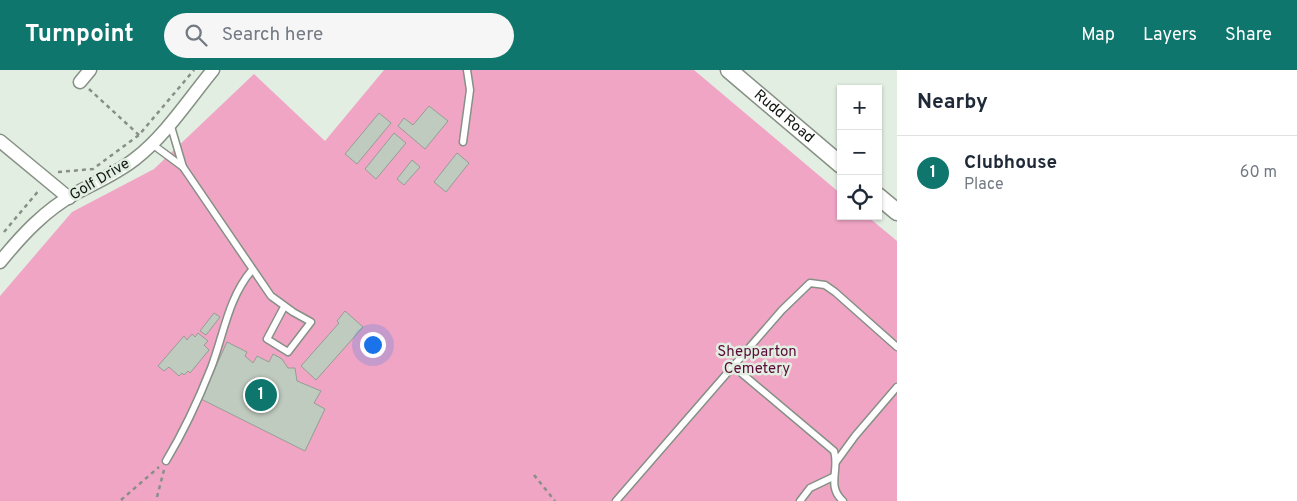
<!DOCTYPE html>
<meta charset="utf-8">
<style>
body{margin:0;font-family:Overpass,sans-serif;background:#f6f6f7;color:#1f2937}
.controls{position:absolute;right:15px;top:15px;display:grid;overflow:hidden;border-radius:0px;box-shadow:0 1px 4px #0004}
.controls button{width:45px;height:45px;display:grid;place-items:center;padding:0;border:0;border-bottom:1px solid #e0e1e3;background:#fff;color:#1f2937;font:25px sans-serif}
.you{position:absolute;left:372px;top:274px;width:18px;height:18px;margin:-12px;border:4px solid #fff;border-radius:50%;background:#1a73e8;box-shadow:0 0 0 8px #1a73e833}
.badge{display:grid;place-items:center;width:32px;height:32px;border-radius:50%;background:#0f766e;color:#fff;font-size:16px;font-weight:700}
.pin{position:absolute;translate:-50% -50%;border:2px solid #fff;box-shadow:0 1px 5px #0006}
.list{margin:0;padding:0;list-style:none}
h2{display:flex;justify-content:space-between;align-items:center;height:65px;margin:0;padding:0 20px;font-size:21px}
h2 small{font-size:16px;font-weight:400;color:#747a83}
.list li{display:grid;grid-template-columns:32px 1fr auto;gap:15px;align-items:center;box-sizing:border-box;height:75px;padding:0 20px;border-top:1px solid #e0e1e3}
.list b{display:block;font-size:19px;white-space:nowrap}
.list p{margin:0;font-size:16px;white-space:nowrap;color:#747a83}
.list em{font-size:16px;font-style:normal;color:#747a83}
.icon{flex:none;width:28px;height:28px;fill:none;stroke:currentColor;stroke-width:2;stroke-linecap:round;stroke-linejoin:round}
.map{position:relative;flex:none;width:897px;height:431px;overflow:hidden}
header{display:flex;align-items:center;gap:30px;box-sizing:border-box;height:70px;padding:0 25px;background:#0f766e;color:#fff}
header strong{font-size:24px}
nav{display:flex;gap:28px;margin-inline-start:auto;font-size:18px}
.search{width:350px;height:45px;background:#f6f6f7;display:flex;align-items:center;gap:12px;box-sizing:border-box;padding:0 18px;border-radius:28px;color:#747a83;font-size:19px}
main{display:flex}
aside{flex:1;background:#fff}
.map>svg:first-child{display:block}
.green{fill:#f0a5c5}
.building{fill:#c0cbbf;stroke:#949e93}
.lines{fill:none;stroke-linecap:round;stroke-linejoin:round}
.service-casing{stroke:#869085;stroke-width:9}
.minor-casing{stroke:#869085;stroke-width:15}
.tertiary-casing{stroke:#869085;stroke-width:19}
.path{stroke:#878f87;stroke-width:2.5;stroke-dasharray:4 4;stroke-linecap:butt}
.service{stroke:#fff;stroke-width:6}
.minor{stroke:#fff;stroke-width:12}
.tertiary{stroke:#fff;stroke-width:16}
.labels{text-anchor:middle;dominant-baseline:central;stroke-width:5;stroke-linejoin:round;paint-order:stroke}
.street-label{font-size:15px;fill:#131713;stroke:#e3eee2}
.park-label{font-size:15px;fill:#590c37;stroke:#e3eee2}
</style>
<header>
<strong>Turnpoint</strong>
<div class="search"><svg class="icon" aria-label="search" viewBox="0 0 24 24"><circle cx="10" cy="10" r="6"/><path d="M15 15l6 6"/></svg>Search here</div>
<nav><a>Map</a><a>Layers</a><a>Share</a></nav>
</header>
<main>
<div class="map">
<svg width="897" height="431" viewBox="0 0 897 431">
<rect width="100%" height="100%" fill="#e3eee2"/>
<!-- green -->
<polygon class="green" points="384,0 694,0 841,124 841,146 867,146 897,171 897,431 0,431 0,226 72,142 154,99 254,4 325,71"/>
<!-- building -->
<g class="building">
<polygon points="429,36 448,51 425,79 398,56 404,48 413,55"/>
<polygon points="379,43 391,53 357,94 345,84"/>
<polygon points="394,63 406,73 376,109 365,99"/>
<polygon points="457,83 469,93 446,122 434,112"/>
<polygon points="412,90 420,97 404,115 397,109"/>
<polygon points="345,241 363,257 316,310 301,296 339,253 337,251"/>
<polygon points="214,243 220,247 206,265 200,261"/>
<polygon points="198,263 208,271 204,275 209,280 190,303 188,301 184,305 182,303 179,306 169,297 164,301 158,296 184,266 187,270 192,264 195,267"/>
<polygon points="227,272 247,282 245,286 253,293 257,286 269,292 273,284 282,289 288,298 295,298 297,311 321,321 314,333 325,339 305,381 201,329"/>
</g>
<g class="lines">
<!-- service casing -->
<g class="service-casing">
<g id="service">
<polyline points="170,53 183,97 271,226 293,242 311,252 288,282 267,269 284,237"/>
<polyline points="463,72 470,20 467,0"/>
<polyline points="152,74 183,97"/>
<path d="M733,296L834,381C840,399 826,416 843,431"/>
<path d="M166,391C184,361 198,331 211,298C224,264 228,228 252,200"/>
<polyline points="836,392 855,366 897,317"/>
<polyline points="616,431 782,240 810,213 825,215 835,222 897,277"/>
<polyline points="800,431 810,418 833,407"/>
</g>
</g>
<!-- minor casing -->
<g class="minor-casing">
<g id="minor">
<polyline points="80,12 90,0"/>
<polyline points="0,71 69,128"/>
<path d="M0,192C22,165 45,140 76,123C97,112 117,103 135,89C166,65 189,29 213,0"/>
</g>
</g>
<!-- tertiary casing -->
<g class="tertiary-casing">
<g id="tertiary">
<path id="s1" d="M729,0L841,95"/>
<polyline points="878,126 897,142"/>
</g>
</g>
<!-- path -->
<g class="path">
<polyline points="89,19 140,66"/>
<polyline points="58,102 93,99 139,65 194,0"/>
<polyline points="4,162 40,119"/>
<polyline points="534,405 555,431"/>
<polyline points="157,427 164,400"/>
<polyline points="121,430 159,397"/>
</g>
<!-- service -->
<use href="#service" class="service"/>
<!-- minor -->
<use href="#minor" class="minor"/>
<!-- tertiary -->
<use href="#tertiary" class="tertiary"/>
</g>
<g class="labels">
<!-- street labels -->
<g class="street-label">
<text stroke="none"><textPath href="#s1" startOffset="72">Rudd Road</textPath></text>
<text transform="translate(100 110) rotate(-31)">Golf Drive</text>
</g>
<!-- park labels -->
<g class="park-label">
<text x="757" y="282">Shepparton<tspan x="757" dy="17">Cemetery</tspan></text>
</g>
</g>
</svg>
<div class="controls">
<button>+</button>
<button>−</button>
<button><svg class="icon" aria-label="locate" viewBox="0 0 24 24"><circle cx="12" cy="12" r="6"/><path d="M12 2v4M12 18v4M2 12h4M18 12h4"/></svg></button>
</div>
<div class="you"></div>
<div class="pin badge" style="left:261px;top:325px">1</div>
</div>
<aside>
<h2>Nearby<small></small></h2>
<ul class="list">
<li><span class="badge">1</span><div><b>Clubhouse</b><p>Place</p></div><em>60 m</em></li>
</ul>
</aside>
</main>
